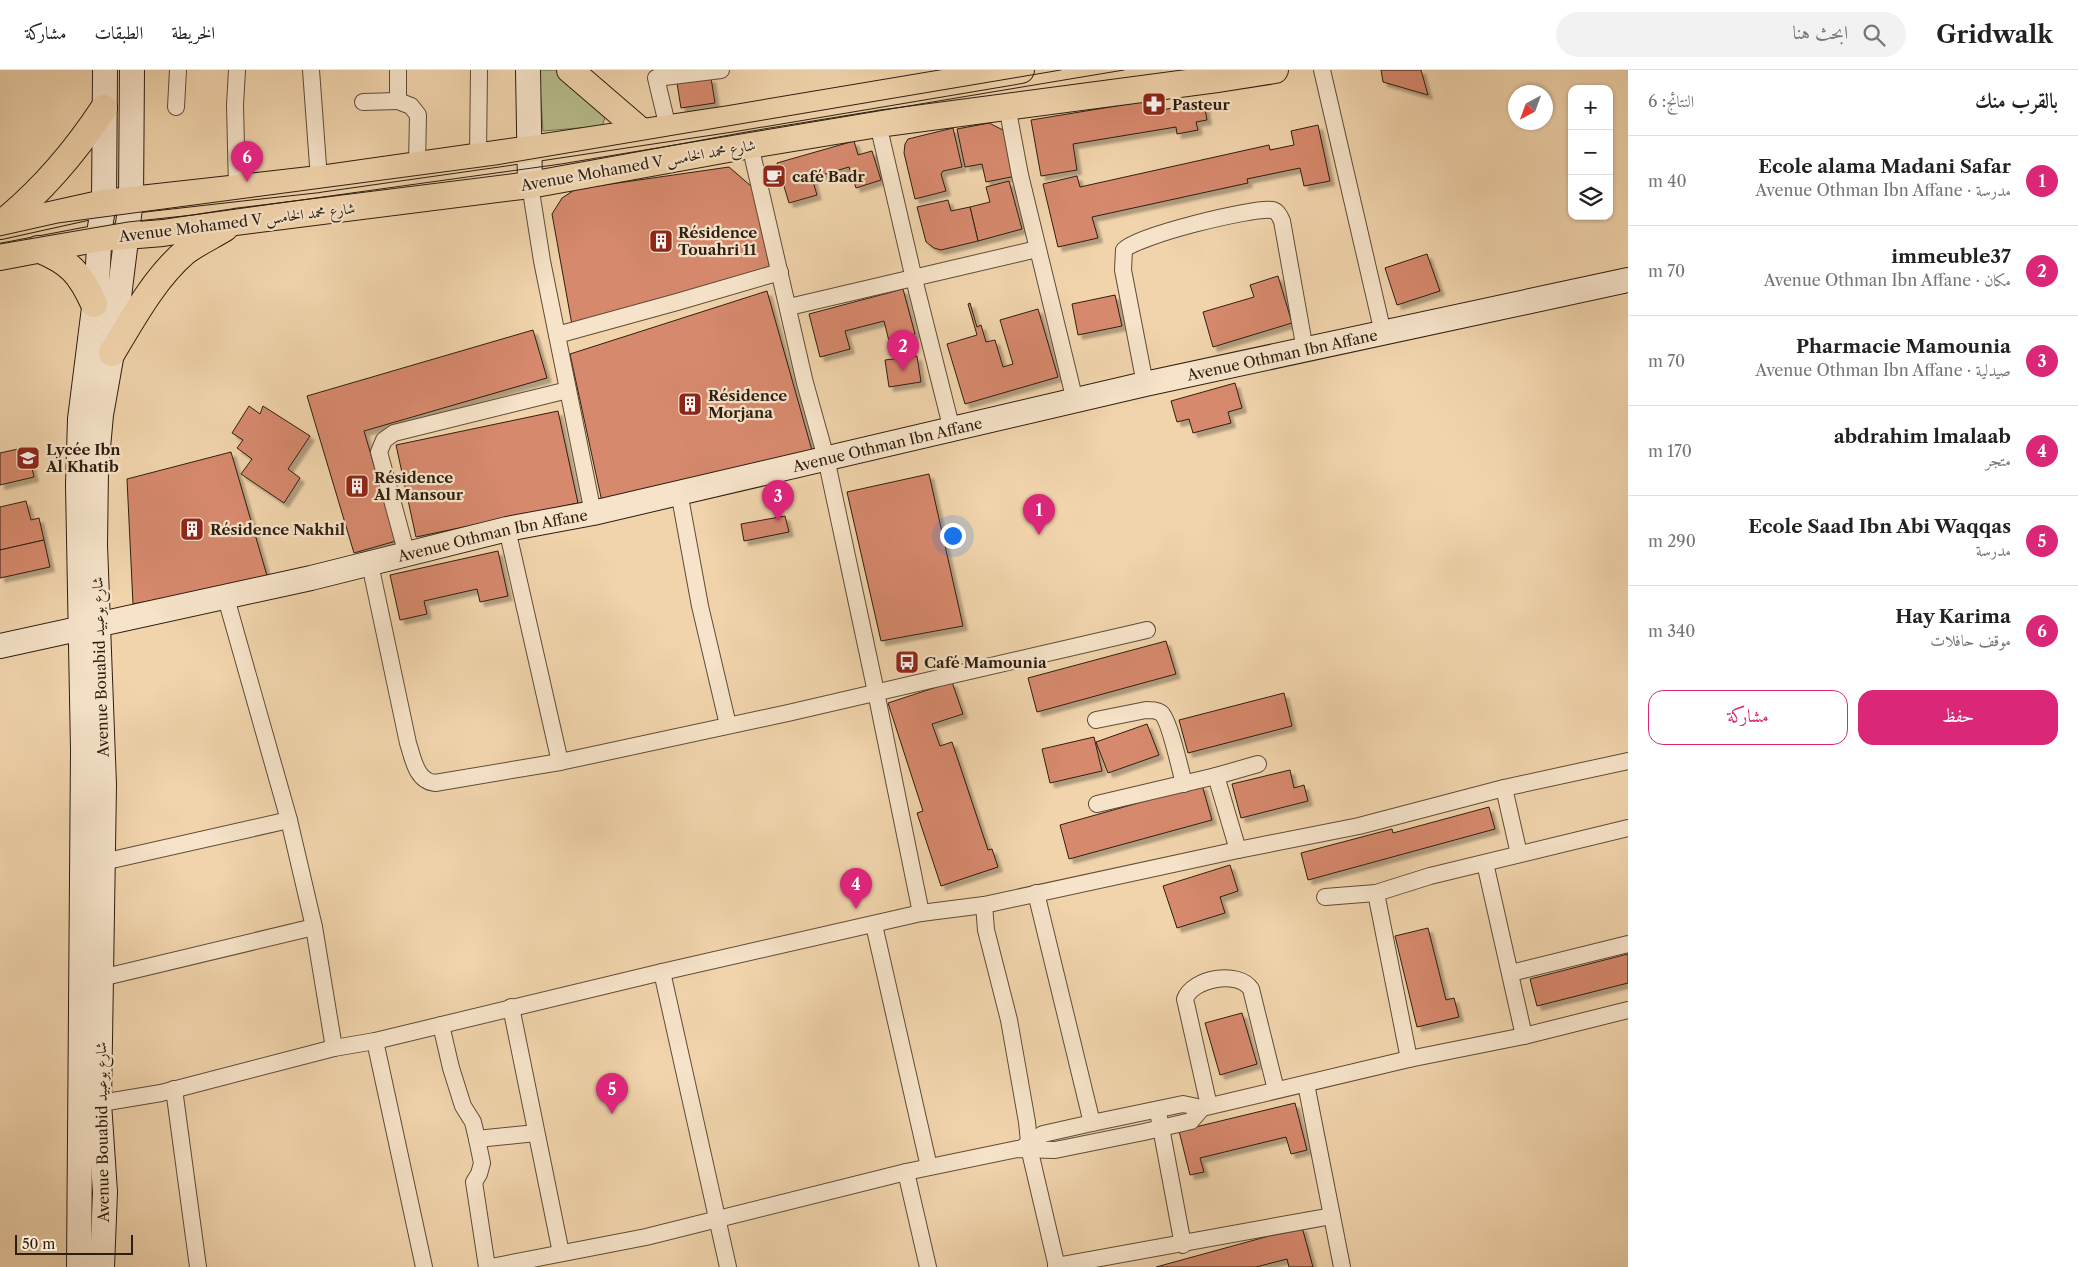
<!DOCTYPE html>
<html lang="ar">
<meta charset="utf-8">
<style>
body{margin:0;font-family:"Libre Caslon Text",Amiri,serif;background:#f2f2f2;color:#222;direction:rtl}
.controls{position:absolute;right:15px;top:15px;display:grid;overflow:hidden;border-radius:10px;box-shadow:0 1px 4px #0004}
.controls button{width:45px;height:45px;display:grid;place-items:center;padding:0;border:0;border-bottom:1px solid #e0e0e0;background:#fff;color:#222;font:25px sans-serif}
.compass{position:absolute;left:1508px;top:15px;width:45px;height:45px;border-radius:50%;background:#fff;box-shadow:0 1px 4px #0004;rotate:221deg}
.scale{position:absolute;left:15px;bottom:12px;width:118px;box-sizing:border-box;padding-left:5px;border:2px solid #2e1e10;border-top:0;font-size:14px;line-height:18px;white-space:nowrap;color:#2e1e10;-webkit-text-stroke:4px #f6e3c9;paint-order:stroke}
.you{position:absolute;left:952px;top:465px;width:18px;height:18px;margin:-12px;border:4px solid #fff;border-radius:50%;background:#1a73e8;box-shadow:0 0 0 8px #1a73e833}
.badge{display:grid;place-items:center;width:32px;height:32px;border-radius:50%;background:#db2777;color:#fff;font-size:16px;font-weight:700}
.pin{position:absolute;translate:-50% -41px;filter:drop-shadow(0 1px 2px #0008)}
.pin::after{content:'';position:absolute;top:26px;width:18px;height:15px;background:inherit;clip-path:polygon(0 0,100% 0,50% 100%)}
.list{margin:0;padding:0;list-style:none}
h2{display:flex;justify-content:space-between;align-items:center;height:65px;margin:0;padding:0 20px;font-size:21px}
h2 small{font-size:16px;font-weight:400;color:#767676}
.list li{display:grid;grid-template-columns:32px 1fr auto;gap:15px;align-items:center;box-sizing:border-box;height:90px;padding:0 20px;border-top:1px solid #e0e0e0}
.list b{display:block;font-size:19px;white-space:nowrap}
.list p{margin:0;font-size:16px;white-space:nowrap;color:#767676}
.list em{font-size:16px;font-style:normal;color:#767676}
.actions{display:flex;gap:10px;padding:15px 20px}
.actions a{flex:1;padding:11px 0;border:1px solid #db2777;border-radius:15px;text-align:center;font-size:18px;color:#db2777}
.actions .main{background:#db2777;color:#fff}
.icon{flex:none;width:28px;height:28px;fill:none;stroke:currentColor;stroke-width:2;stroke-linecap:round;stroke-linejoin:round}
.map{position:relative;flex:none;width:1628px;height:1197px;overflow:hidden;direction:ltr}
header{display:flex;align-items:center;gap:30px;box-sizing:border-box;height:70px;padding:0 25px;background:#fff;border-bottom:1px solid #e0e0e0}
header strong{font-size:24px}
nav{display:flex;gap:28px;margin-inline-start:auto;font-size:18px}
.search{width:350px;height:45px;background:#f2f2f2;display:flex;align-items:center;gap:12px;box-sizing:border-box;padding:0 18px;border-radius:28px;color:#767676;font-size:19px}
main{display:flex}
aside{flex:1;background:#fff}
.map>svg:first-child{display:block}
.green{fill:#b7bd8b;stroke:#726e4e}
.building{fill:#d7896d;stroke:#2e1e10;filter:url(#shadow)}
.lines{fill:none;stroke-linecap:round;stroke-linejoin:round}
.street-casing{stroke:#5f4c37;stroke-width:18}
.secondary-casing{stroke:#2e1e10;stroke-width:26}
.primary-casing{stroke:#2e1e10;stroke-width:28}
.street{stroke:#f6e3c9;stroke-width:16}
.secondary{stroke:#f6e3c9;stroke-width:24}
.primary{stroke:#f1d4ac;stroke-width:26}
.tram{stroke:#2e1e10;stroke-width:1}
.labels{text-anchor:middle;dominant-baseline:central;stroke-width:4.5;stroke-linejoin:round;paint-order:stroke}
.poi-label{font-size:15px;font-weight:bold;fill:#2e1e10;stroke:#f6e3c9;text-anchor:start}
.street-label{font-size:15px;fill:#2e1e10;stroke:#f6e3c9}
</style>
<header>
<strong>Gridwalk</strong>
<div class="search"><svg class="icon" aria-label="search" viewBox="0 0 24 24"><circle cx="10" cy="10" r="6"/><path d="M15 15l6 6"/></svg>ابحث هنا</div>
<nav><a>الخريطة</a><a>الطبقات</a><a>مشاركة</a></nav>
</header>
<main>
<aside>
<h2>بالقرب منك<small>النتائج: 6</small></h2>
<ul class="list">
<li><span class="badge">1</span><div><b>Ecole alama Madani Safar</b><p>مدرسة · Avenue Othman Ibn Affane</p></div><em>40 m</em></li>
<li><span class="badge">2</span><div><b>immeuble37</b><p>مكان · Avenue Othman Ibn Affane</p></div><em>70 m</em></li>
<li><span class="badge">3</span><div><b>Pharmacie Mamounia</b><p>صيدلية · Avenue Othman Ibn Affane</p></div><em>70 m</em></li>
<li><span class="badge">4</span><div><b>abdrahim lmalaab</b><p>متجر</p></div><em>170 m</em></li>
<li><span class="badge">5</span><div><b>Ecole Saad Ibn Abi Waqqas</b><p>مدرسة</p></div><em>290 m</em></li>
<li><span class="badge">6</span><div><b>Hay Karima</b><p>موقف حافلات</p></div><em>340 m</em></li>
</ul>
<div class="actions"><a class="main">حفظ</a><a>مشاركة</a></div>
</aside>
<div class="map">
<svg width="1628" height="1197" viewBox="0 0 1628 1197">
<defs>
<filter id="shadow"><feDropShadow dx="4.5" dy="4.5" stdDeviation="1" flood-color="#0004"/></filter>
</defs>
<rect width="100%" height="100%" fill="#f1d4ac"/>
<filter id="stains"><feTurbulence type="fractalNoise" baseFrequency=".004" numOctaves="4"/><feColorMatrix values="0 0 0 0 .2 0 0 0 0 .09 0 0 0 0 .02 0 0 0 .5 -.17"/></filter>
<radialGradient id="worn" r=".72"><stop offset=".6" stop-color="#630" stop-opacity="0"/><stop offset="1" stop-color="#630" stop-opacity=".3"/></radialGradient>
<!-- green -->
<polygon class="green" points="539,0 560,0 606,45 602,56 543,61"/>
<!-- building -->
<g class="building">
<polygon points="1381,0 1421,0 1428,25 1383,12"/>
<polygon points="711,8 715,33 681,38 677,13"/>
<polygon points="1159,29 1161,40 1204,33 1207,50 1196,52 1198,60 1177,64 1176,57 1073,74 1077,100 1041,106 1031,50"/>
<polygon points="989,53 1005,61 1016,106 986,112 982,94 965,97 957,59"/>
<polygon points="1318,55 1330,111 1304,116 1300,98 1247,109 1248,113 1092,147 1098,168 1058,177 1043,114 1077,106 1080,117 1269,75 1270,80 1294,75 1291,61"/>
<polygon points="953,58 962,97 943,101 941,104 946,121 915,129 904,83 905,74 908,69"/>
<polygon points="854,71 858,85 872,81 881,110 856,118 849,97 812,108 817,125 789,133 777,93"/>
<polygon points="729,97 752,117 770,198 572,255 552,144 562,128 576,119"/>
<polygon points="1009,111 1022,159 978,171 970,137 990,132 986,117"/>
<polygon points="948,130 951,141 970,137 978,171 941,180 934,178 926,172 917,137"/>
<polygon points="1427,184 1440,221 1397,235 1385,198"/>
<polygon points="1278,206 1292,253 1213,277 1203,242 1254,227 1250,215"/>
<polygon points="903,219 915,264 889,271 884,251 845,261 850,279 820,287 809,244"/>
<polygon points="767,221 813,384 602,432 570,284"/>
<polygon points="1115,225 1122,256 1078,265 1072,234"/>
<polygon points="970,233 977,257 981,255 986,272 995,270 1003,297 1013,294 1000,250 1038,239 1058,307 965,334 947,274 977,265 968,234"/>
<polygon points="533,260 547,308 364,361 396,471 354,483 307,326"/>
<polygon points="917,286 921,312 889,317 885,290"/>
<polygon points="1235,313 1242,338 1228,342 1231,353 1193,363 1189,349 1177,352 1171,331"/>
<polygon points="249,336 260,344 263,336 310,366 288,399 300,408 284,433 241,404 252,389 237,378 243,370 232,363"/>
<polygon points="558,341 578,433 416,467 396,375"/>
<polygon points="27,377 34,407 0,415 0,383"/>
<polygon points="231,382 268,509 133,534 127,409"/>
<polygon points="929,404 963,556 881,571 847,422"/>
<polygon points="26,431 31,450 39,448 44,470 0,480 0,437"/>
<polygon points="785,446 789,462 744,471 741,454"/>
<polygon points="44,470 50,497 0,508 0,480"/>
<polygon points="498,481 508,526 480,532 477,519 424,531 427,544 400,550 390,505"/>
<polygon points="1166,571 1176,604 1037,642 1028,608"/>
<polygon points="952,612 963,644 932,654 940,676 952,672 988,780 992,779 998,797 941,816 917,743 923,741 888,633"/>
<polygon points="1284,623 1292,656 1188,683 1179,650"/>
<polygon points="1147,654 1159,685 1108,703 1096,672"/>
<polygon points="1094,667 1102,701 1050,713 1042,679"/>
<polygon points="1290,700 1294,718 1304,715 1308,731 1241,748 1232,714"/>
<polygon points="1202,715 1212,750 1069,789 1060,755"/>
<polygon points="1489,737 1495,759 1308,810 1301,783 1392,759 1393,763"/>
<polygon points="1230,795 1238,821 1220,827 1225,843 1177,858 1163,816"/>
<polygon points="1428,858 1446,930 1454,928 1459,947 1417,957 1395,866"/>
<polygon points="1628,884 1628,913 1537,936 1530,909"/>
<polygon points="1242,943 1257,994 1220,1005 1205,953"/>
<polygon points="1295,1033 1307,1080 1291,1084 1286,1067 1200,1088 1204,1102 1190,1105 1179,1061"/>
<polygon points="1302,1157 1313,1197 1289,1197 1287,1189 1256,1197 1156,1197"/>
</g>
<g class="lines">
<!-- street casing -->
<g class="street-casing">
<g id="street">
<polyline points="237,0 235,35 237,119"/>
<polyline points="311,0 319,109"/>
<polyline points="398,0 398,31 411,36 418,45 417,95"/>
<polyline points="1322,0 1383,263"/>
<polyline points="363,32 398,31"/>
<polyline points="1007,36 1020,105 1075,331"/>
<polyline points="176,37 178,0"/>
<polyline points="878,54 914,209 952,360"/>
<polyline points="668,58 656,8 721,0"/>
<polyline points="750,75 805,313 826,388 876,622 921,843"/>
<polyline points="478,85 479,0"/>
<polyline points="530,115 542,191 593,443"/>
<polyline points="789,237 1037,179"/>
<polyline points="557,265 677,232 780,202"/>
<path d="M1145,314L1123,200L1124,180C1136,166 1253,137 1272,140C1278,141 1280,147 1282,151L1305,280"/>
<polyline points="679,422 700,536 728,655"/>
<polyline points="507,459 560,692"/>
<polyline points="407,485 379,382 384,370 394,363 568,320"/>
<path d="M370,494L408,673C413,688 416,711 435,713L560,692L788,643L1147,560"/>
<polyline points="226,528 289,750 314,857 334,978"/>
<path d="M1096,650L1146,640C1152,640 1157,640 1161,643C1169,649 1181,702 1184,714"/>
<polyline points="1216,706 1238,780"/>
<polyline points="1504,718 1519,784"/>
<polyline points="1097,734 1216,706 1258,694"/>
<polyline points="103,792 289,750"/>
<polyline points="1485,793 1524,966"/>
<polyline points="1036,823 1092,1053"/>
<polyline points="1325,827 1376,823"/>
<polyline points="984,835 986,860 1009,950 1027,1052 1030,1082 1057,1197"/>
<polyline points="874,855 929,1097"/>
<polyline points="662,902 728,1197"/>
<polyline points="1511,903 1628,874"/>
<polyline points="101,908 314,857"/>
<polyline points="511,937 561,1183"/>
<polyline points="441,955 451,998 463,1036 473,1052 477,1069 482,1093 479,1104 474,1112 487,1197"/>
<polyline points="375,971 424,1197"/>
<polyline points="1409,989 1376,823 1430,806 1628,758"/>
<polyline points="1306,1014 1342,1197"/>
<polyline points="174,1019 198,1197"/>
<polyline points="89,1035 161,1023 334,978 375,971 662,902 921,843 984,835 1238,780 1359,756 1504,718 1628,691"/>
<path d="M1209,1036L1185,929C1193,908 1238,900 1251,919L1276,1020"/>
<polyline points="1159,1047 1183,1175"/>
<polyline points="477,1069 536,1063"/>
<polyline points="1022,1078 1043,1064 1092,1053 1183,1034 1202,1038 1409,989 1524,966 1628,940"/>
<polyline points="906,1102 928,1197"/>
<polyline points="1056,1196 1332,1146"/>
<polyline points="491,1197 646,1167 906,1102 1017,1079 1055,1080 1144,1062 1191,1051 1202,1038"/>
</g>
</g>
<!-- secondary casing -->
<g class="secondary-casing">
<g id="secondary">
<polyline points="528,0 530,115"/>
<path id="s1" d="M0,576L311,508L507,459L593,443L1145,314L1628,210"/>
<polyline points="79,1197 83,680 78,415 80,349 97,214 100,157 104,133 105,0"/>
<polyline points="102,1197 105,1122 99,1033 104,715 95,475 96,399 101,345 112,283 131,130 132,0"/>
</g>
</g>
<!-- primary casing -->
<g class="primary-casing">
<g id="primary">
<polyline points="570,0 641,61"/>
<path d="M2,153C43,120 75,82 104,38"/>
<polyline points="0,156 104,133 319,109 530,79 729,49 1021,0"/>
<path d="M38,179C70,192 80,203 94,234"/>
<polyline points="0,187 100,168 163,163 235,152 530,115 750,75 878,54 1217,9 1275,0"/>
<path d="M112,283C133,248 154,209 185,182C197,173 212,166 225,158"/>
</g>
</g>
<!-- street -->
<use href="#street" class="street"/>
<!-- secondary -->
<use href="#secondary" class="secondary"/>
<!-- primary -->
<use href="#primary" class="primary"/>
<!-- tram -->
<g class="tram">
<polyline points="0,166 58,153 496,95 1061,0"/>
<polyline points="0,174 128,152 193,145 561,94 1124,0"/>
</g>
</g>
<!-- icons -->
<defs>
<g id="pharmacy-square" transform="scale(1.25)"><rect x="-9" y="-9" width="18" height="18" rx="4" fill="#8f2418" stroke="#f6e3c9"/><path d="M-2-6h4v4h4v4h-4v4h-4v-4h-4v-4h4Z" fill="#fff"/></g>
<g id="cafe-square" transform="scale(1.25)"><rect x="-9" y="-9" width="18" height="18" rx="4" fill="#8f2418" stroke="#f6e3c9"/><path d="M-5.5-4.5H6V0H3Q3 3.5 0 3.5H-2.5Q-5.5 3.5-5.5 0ZM3-3.2v2h1.7v-2ZM-6 4.5H4V6H-6Z" fill="#fff"/></g>
<g id="building-square" transform="scale(1.25)"><rect x="-9" y="-9" width="18" height="18" rx="4" fill="#8f2418" stroke="#f6e3c9"/><path d="M-4-6H4V6H1V3H-1V6H-4ZM-2.5-4.3h1.7v1.8h-1.7ZM.8-4.3h1.7v1.8H.8ZM-2.5-1h1.7V.8h-1.7ZM.8-1h1.7V.8H.8Z" fill="#fff"/></g>
<g id="school-square" transform="scale(1.25)"><rect x="-9" y="-9" width="18" height="18" rx="4" fill="#8f2418" stroke="#f6e3c9"/><path d="M0-5L7-2L0 1L-7-2ZM-4 1L0 2.5L4 1V4Q0 6-4 4Z" fill="#fff"/></g>
<g id="bus-square" transform="scale(1.25)"><rect x="-9" y="-9" width="18" height="18" rx="4" fill="#8f2418" stroke="#f6e3c9"/><path d="M-5-6H5V4H4V6H2V4H-2V6H-4V4H-5ZM-3.5-4V0h7V-4ZM-3.5 1.2v1.5H-2V1.2ZM2 1.2v1.5H3.5V1.2Z" fill="#fff"/></g>
</defs>
<g fill-rule="evenodd">
<use href="#pharmacy-square" x="1154" y="34"/>
<use href="#cafe-square" x="774" y="106"/>
<use href="#building-square" x="661" y="171"/>
<use href="#building-square" x="690" y="334"/>
<use href="#school-square" x="28" y="388"/>
<use href="#building-square" x="357" y="416"/>
<use href="#building-square" x="192" y="459"/>
<use href="#bus-square" x="907" y="592"/>
</g>
<g class="labels">
<!-- poi labels -->
<g class="poi-label">
<text x="1172" y="34">Pasteur</text>
<text x="792" y="106">café Badr</text>
<text x="678" y="162">Résidence<tspan x="678" dy="17">Touahri 11</tspan></text>
<text x="708" y="325">Résidence<tspan x="708" dy="17">Morjana</tspan></text>
<text x="46" y="379">Lycée Ibn<tspan x="46" dy="17">Al Khatib</tspan></text>
<text x="374" y="407">Résidence<tspan x="374" dy="17">Al Mansour</tspan></text>
<text x="210" y="459">Résidence Nakhil</text>
<text x="924" y="592">Café Mamounia</text>
</g>
<!-- street labels -->
<g class="street-label">
<text transform="translate(638 95) rotate(-10)">Avenue Mohamed V شارع محمد الخامس</text>
<text transform="translate(237 152) rotate(-7)">Avenue Mohamed V شارع محمد الخامس</text>
<text stroke="none"><textPath href="#s1" startOffset="1315">Avenue Othman Ibn Affane</textPath></text>
<text stroke="none"><textPath href="#s1" startOffset="910">Avenue Othman Ibn Affane</textPath></text>
<text stroke="none"><textPath href="#s1" startOffset="505">Avenue Othman Ibn Affane</textPath></text>
<text transform="translate(100 597) rotate(-92)">Avenue Bouabid شارع بوعبيد</text>
<text transform="translate(102 1062) rotate(-91)">Avenue Bouabid شارع بوعبيد</text>
</g>
</g>
<rect width="100%" height="100%" filter="url(#stains)"/>
<rect width="100%" height="100%" fill="url(#worn)"/>
</svg>
<div class="controls">
<button>+</button>
<button>−</button>
<button><svg class="icon" aria-label="layers" viewBox="0 0 24 24"><path d="M12 4l9 5-9 5-9-5zM3 14l9 5 9-5"/></svg></button>
</div>
<svg class="compass" viewBox="-18 -18 36 36"><path d="M0-13l5 13h-10z" fill="#e53935"/><path d="M0 13l5-13h-10z" fill="#767676"/></svg>
<div class="scale">50 m</div>
<div class="you"></div>
<div class="pin badge" style="left:1039px;top:465px">1</div>
<div class="pin badge" style="left:903px;top:301px">2</div>
<div class="pin badge" style="left:778px;top:451px">3</div>
<div class="pin badge" style="left:856px;top:839px">4</div>
<div class="pin badge" style="left:612px;top:1044px">5</div>
<div class="pin badge" style="left:247px;top:112px">6</div>
</div>
</main>
